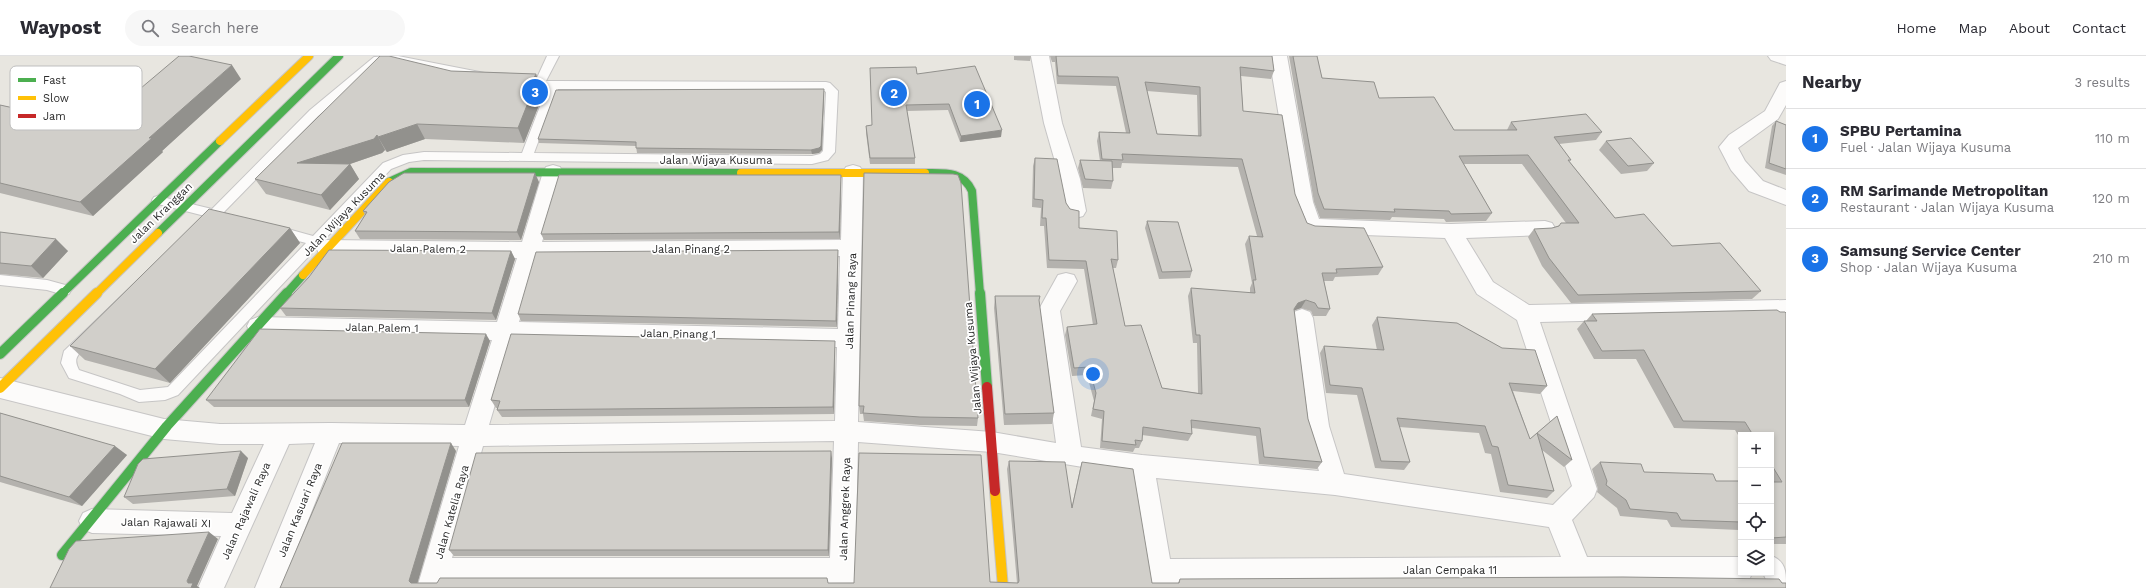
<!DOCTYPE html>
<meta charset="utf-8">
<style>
body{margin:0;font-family:"Work Sans",sans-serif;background:#f7f7f7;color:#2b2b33}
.controls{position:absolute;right:12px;bottom:12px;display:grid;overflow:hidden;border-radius:0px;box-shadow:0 2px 6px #0003}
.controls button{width:36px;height:36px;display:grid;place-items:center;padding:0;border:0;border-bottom:1px solid #e1e1e2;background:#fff;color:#2b2b33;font:20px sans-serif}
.you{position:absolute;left:1093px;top:318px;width:14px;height:14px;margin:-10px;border:3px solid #fff;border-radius:50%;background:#1a73e8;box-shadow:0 0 0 6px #1a73e833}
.badge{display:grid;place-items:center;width:26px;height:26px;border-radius:50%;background:#1a73e8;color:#fff;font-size:13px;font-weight:700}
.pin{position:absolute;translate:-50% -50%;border:2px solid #fff;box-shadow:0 1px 4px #0006}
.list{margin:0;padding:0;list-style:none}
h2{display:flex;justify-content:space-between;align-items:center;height:52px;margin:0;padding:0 16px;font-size:17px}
h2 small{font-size:13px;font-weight:400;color:#7c7c81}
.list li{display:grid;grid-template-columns:26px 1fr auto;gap:12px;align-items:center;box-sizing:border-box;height:60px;padding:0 16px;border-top:1px solid #e1e1e2}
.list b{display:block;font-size:15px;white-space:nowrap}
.list p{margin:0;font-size:13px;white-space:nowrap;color:#7c7c81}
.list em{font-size:13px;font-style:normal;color:#7c7c81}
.icon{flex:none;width:22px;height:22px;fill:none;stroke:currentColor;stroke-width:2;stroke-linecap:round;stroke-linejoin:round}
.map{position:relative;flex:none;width:1786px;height:532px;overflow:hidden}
header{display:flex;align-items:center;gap:24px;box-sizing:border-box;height:56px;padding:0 20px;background:#fff;border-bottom:1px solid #e1e1e2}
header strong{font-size:19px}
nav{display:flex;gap:22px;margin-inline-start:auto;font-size:14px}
.search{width:280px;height:36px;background:#f7f7f7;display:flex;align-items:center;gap:10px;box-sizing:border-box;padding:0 14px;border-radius:22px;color:#7c7c81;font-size:15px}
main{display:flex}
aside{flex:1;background:#fff}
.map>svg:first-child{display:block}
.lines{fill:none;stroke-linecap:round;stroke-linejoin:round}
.lane-casing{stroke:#c6c5c5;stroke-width:2}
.street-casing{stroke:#c6c5c5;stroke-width:2}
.fast-far1-casing{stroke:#c6c5c5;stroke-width:10}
.fast-casing{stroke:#c6c5c5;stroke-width:12}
.slow-far1-casing{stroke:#c6c5c5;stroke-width:10}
.slow-casing{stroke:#c6c5c5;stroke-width:12}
.jam-casing{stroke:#c6c5c5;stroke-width:12}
.lane{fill:#fcfbfa;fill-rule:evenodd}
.street{fill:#fcfbfa;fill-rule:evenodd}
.fast-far1{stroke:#4caf50;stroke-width:8}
.fast{stroke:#4caf50;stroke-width:10}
.slow-far1{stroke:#ffc107;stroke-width:8}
.slow{stroke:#ffc107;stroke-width:10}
.jam{stroke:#c62828;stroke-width:10}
.wall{fill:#b4b2ae;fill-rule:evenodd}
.shaded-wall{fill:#92918d}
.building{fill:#d1cfca;stroke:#92918d;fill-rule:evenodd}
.labels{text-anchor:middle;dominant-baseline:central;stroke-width:3.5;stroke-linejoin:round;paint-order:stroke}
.street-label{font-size:11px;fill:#2a2a2a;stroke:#fff}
.key{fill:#fff;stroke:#bfbfbf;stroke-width:1}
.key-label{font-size:11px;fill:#2a2a2a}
</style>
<header>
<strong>Waypost</strong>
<div class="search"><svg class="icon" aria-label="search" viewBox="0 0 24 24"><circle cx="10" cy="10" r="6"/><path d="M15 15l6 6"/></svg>Search here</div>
<nav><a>Home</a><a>Map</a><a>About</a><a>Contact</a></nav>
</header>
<main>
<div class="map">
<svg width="1786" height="532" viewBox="0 0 1786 532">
<rect width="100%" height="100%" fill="#e8e6e0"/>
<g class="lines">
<!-- lane casing -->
<g class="lane-casing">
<g id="lane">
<path d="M398,0L500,20L536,24L547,0H559L546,25H554L826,26L830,27L838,35L835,96L828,104L812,108L424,104L409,106L391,113L178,339L165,344L139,346L120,338L69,322L61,307L64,295L205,160L154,147L152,144L154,141L158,140L212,153L310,54L374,1ZM391,5L500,28L547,32L522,97L424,96L403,99L383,107L313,180L277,170L272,172L271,175L272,178L306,187L168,331L140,334L79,314C74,304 76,301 83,293L217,163H227L228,160L224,156L318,60L381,6ZM558,33L823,34L826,36L823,95L820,98L812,100L534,97Z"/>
<polygon points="0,219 47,224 69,230 71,234 69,238 64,239 47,234 0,229"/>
</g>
</g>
<!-- street casing -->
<g class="street-casing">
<g id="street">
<polygon points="1031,0 1049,0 1062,67 1080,123 1086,155 1083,160 1076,162 1069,160 1066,155 1060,123 1044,67"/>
<path d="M1269,0H1287L1313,146L1319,163L1451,168L1545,165L1552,167L1555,172L1552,177L1545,179L1466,182L1493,226L1529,249L1786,244V260H1784L1540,266L1597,433L1594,441L1572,464L1587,501H1741V517H1752L1750,522L1741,525L1175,528V532H1149L1131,419L992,396L858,386L855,532H829V527H445L443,532H417L459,390L339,387L281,532H255L315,387L289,388L224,532H198L221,480L92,477L83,473L79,465L83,457L92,453L232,457L264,388H220L164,383L0,342V322L164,363L220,368L331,367L465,369L492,284L258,279L250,276L247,270L250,264L258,261L497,266L517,202L326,200L319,197L316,192L319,187L326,184L522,186L543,116L546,111L553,109L560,111L563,116L542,186L841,184L843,116L846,111L853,109L860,111L863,116L858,366L992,376L1056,387L1038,255L1058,219L1066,217L1074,219L1077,225L1060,255L1081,391L1142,399L1319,415L1305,370L1291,262L1294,256L1302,253L1310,256L1313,262L1329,370L1344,418L1553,449L1572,430L1517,264L1477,238L1445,182L1311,177L1304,175L1293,146ZM840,200L838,273L519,266L538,202ZM514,284L837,291L835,365L489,369ZM834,385L830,502H452L483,390ZM1156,422L1335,439L1549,471L1561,501L1170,503Z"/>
<polygon points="1768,0 1786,0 1786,9 1771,4"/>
<polygon points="1786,25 1786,49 1778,63 1738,92 1745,105 1763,125 1786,134 1786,149 1749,135 1731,114 1719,91 1729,79 1765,55 1780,27"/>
<path d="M1774,501C1786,507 1786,516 1786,532H1770L1763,517H1771V502Z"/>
</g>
</g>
<!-- fast-far1 casing -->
<g class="fast-far1-casing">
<g id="fast-far1">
<path d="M925,117C945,117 963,115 972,135L980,238"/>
<polyline points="389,126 411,116 741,117"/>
<polyline points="158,177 339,0"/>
<polyline points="62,238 220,85"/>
<polyline points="286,238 303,219"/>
</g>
</g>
<!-- fast casing -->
<g class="fast-casing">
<g id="fast">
<polyline points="980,237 987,331"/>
<polyline points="0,298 63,237"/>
<polyline points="62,499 167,370 287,237"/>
</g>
</g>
<!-- slow-far1 casing -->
<g class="slow-far1-casing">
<g id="slow-far1">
<polyline points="220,85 309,0"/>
<polyline points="741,117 925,117"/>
<polyline points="303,219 389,126"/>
<polyline points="96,238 158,177"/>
</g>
</g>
<!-- slow casing -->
<g class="slow-casing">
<g id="slow">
<polyline points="0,332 97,237"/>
<polyline points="995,435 1003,532"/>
</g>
</g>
<!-- jam casing -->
<g class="jam-casing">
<polyline id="jam" points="987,331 995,435"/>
</g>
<!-- lane -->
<use href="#lane" class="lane"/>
<!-- street -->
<use href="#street" class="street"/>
<!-- fast-far1 -->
<use href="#fast-far1" class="fast-far1"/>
<!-- fast -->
<use href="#fast" class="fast"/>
<!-- slow-far1 -->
<use href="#slow-far1" class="slow-far1"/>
<!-- slow -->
<use href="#slow" class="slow"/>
<!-- jam -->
<use href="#jam" class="jam"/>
</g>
<!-- wall -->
<g class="wall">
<polygon points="1014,0 1031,0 1030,5 1014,4"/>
<path d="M1050,0H1272L1274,15L1271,23L1241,20L1243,55L1295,138L1307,167L1383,211L1378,219L1335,221L1333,225H1324L1330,253L1326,260H1313L1311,255L1301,252L1294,254L1308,363L1322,406L1317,413L1259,408L1256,380L1192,372V378L1188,385L1142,379V385L1139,392H1135L1133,396L1100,392L1102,363L1091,360L1094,345L1087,319L1072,320L1065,279L1067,271L1093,269L1084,213L1047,212L1044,170H1040L1041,152L1032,151L1033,110L1035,102L1066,147L1079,172L1118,204L1116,212H1113L1125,270L1162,332L1198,337L1197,287H1193L1188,240L1191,232L1250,237V232L1252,227L1245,188L1249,180H1257L1238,111L1122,107L1121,112H1112L1113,125L1111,133L1083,132L1078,112L1080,104L1100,105L1097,85L1099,76L1126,77L1116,30L1057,28L1055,6H1052ZM1147,35L1197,39L1198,80L1157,78Z"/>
<polygon points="1289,0 1317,0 1322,22 1379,42 1454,74 1507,74 1511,66 1602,76 1596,84 1559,88 1571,104 1569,105 1615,162 1672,190 1761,235 1752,243 1571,247 1542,210 1528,181 1534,173 1552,172 1566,167 1522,108 1464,108 1492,157 1486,165 1446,166 1444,163 1392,161 1390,164 1320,162 1314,146"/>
<polygon points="451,15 536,18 543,39 524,87 425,83 387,96 385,94 382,97 350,108 359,123 330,154 266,138 255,123"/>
<polygon points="917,18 1001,81 960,86 948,54 907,55 915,102 915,108 870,108 866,77 866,70 872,69"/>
<polygon points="241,23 162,95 163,96 93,160 0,137 0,49 96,70"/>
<polygon points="824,38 822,94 819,97 812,98 637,97 636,90 539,87 538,83"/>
<polygon points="1776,65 1786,69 1786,119 1765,112 1772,70"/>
<polygon points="1606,85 1654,107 1647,115 1621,118 1599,94"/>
<polygon points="864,117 978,362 977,370 920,369 864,365 863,358 860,358 859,350"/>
<polygon points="539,126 521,184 360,183 355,175 365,159 363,155"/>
<polygon points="841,126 840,183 544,184 541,178"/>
<polygon points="1147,165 1192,215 1190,222 1159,223 1145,172"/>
<polygon points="290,172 300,187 170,327 85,304 70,290"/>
<polygon points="0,176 68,195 43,222 0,218"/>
<polygon points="838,194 838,202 837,271 521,265 518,258"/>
<polygon points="511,195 515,203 496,264 286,260 280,252"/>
<polygon points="995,240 1039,245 1054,357 1052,368 1004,369 994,252"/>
<polygon points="1780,256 1786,257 1786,488 1771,488 1771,379 1741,379 1741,384 1735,374 1674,372 1636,303 1594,303 1577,273 1584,265 1586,265 1592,258"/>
<polygon points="1377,261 1547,330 1540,338 1513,335 1530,383 1557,360 1572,404 1564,411 1542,394 1554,435 1547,442 1500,436 1491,398 1485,397 1479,377 1399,371 1410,406 1404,414 1375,412 1357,339 1326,337 1320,297 1324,290 1377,294 1372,269"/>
<polygon points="490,285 469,351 214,351 206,344"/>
<polygon points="835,292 834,358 502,361 497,354 498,352 496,352 491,344"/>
<polygon points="0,357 127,399 82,450 0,426"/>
<polygon points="456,395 417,527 828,527 990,526 1017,527 1007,413 1009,405 1072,450 1080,413 1082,406 1152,527 1178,527 1180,523 1782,527 280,532"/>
<polygon points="248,402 235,440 133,448 124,441"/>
<polygon points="832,402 829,500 454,500 449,494"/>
<polygon points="1600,406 1644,416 1716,425 1741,425 1741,477 1739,474 1671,471 1667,464 1620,460 1617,452 1597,436 1598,433 1592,413"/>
</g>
<!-- shaded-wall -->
<g class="shaded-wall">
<polygon points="232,9 241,23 162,95 163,96 93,160 80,146 149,82"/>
<polygon points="536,18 543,39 524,87 518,72 533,24"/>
<polygon points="824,33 824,38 822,94 819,97 812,98 811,94"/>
<polygon points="417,68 425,83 387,96 378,81"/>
<polygon points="1002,74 1001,81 960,86 961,80"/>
<polygon points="377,79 385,94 382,97 350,108 359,123 330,154 321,139 297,107"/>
<polygon points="535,117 539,126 521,184 517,176"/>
<polygon points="841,119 841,126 840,183 839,176"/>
<polygon points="290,172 300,187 170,327 155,313"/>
<polygon points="56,183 68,195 43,222 31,210"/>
<polygon points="838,194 838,202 837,271 836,265"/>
<polygon points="511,195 515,203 496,264 492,257"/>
<polygon points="1306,244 1301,252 1293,255 1298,247"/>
<polygon points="486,278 490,285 469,351 465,344"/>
<polygon points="835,285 835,292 834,358 833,351"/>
<polygon points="451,387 456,395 416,532 409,525"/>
<polygon points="115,390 127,399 82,450 69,441"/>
<polygon points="241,395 248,402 235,440 227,433"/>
<polygon points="831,395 832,402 829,500 828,494"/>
<polygon points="209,476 218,483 197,530 200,532 191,532 187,525"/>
</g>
<!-- building -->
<g class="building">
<polygon points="179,0 189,0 232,9 149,82 152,82 80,146 0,127 0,49 96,70"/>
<polygon points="380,0 389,0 451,15 536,18 533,24 537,24 518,72 417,68 378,81 377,79 374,83 297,107 350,108 321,139 255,123"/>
<path d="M1056,0H1272L1274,15L1240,11L1243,55L1282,59L1295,138L1307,167L1315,170L1364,172L1383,211L1336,213L1337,217H1322L1330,253L1318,252L1315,247L1306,244L1298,247L1294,253L1308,363L1322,406L1264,401L1260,372L1191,364L1192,378L1143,371L1142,385L1135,384L1136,389L1102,385L1104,355L1093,353L1096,337L1089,311L1074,312L1067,271L1097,268L1086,205L1049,204L1046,162H1042L1043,144L1034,143L1035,102L1057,103L1066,147L1070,153L1079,155V172L1117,175L1118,204L1111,203L1125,270L1141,269L1162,332L1202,338L1200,279H1196L1191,232L1255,237L1253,224H1256L1249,180L1263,181L1242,103L1122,98L1123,104L1102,103L1099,76L1130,77L1118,21L1058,20ZM1145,26L1200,31L1201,80L1157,78Z"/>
<polygon points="1293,0 1317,0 1322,22 1374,26 1379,42 1434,41 1454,74 1517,74 1511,66 1586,58 1602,76 1554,81 1571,104 1568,104 1615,162 1644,158 1672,190 1720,187 1761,235 1578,239 1549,202 1534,173 1552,172 1559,170 1561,167 1579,167 1528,99 1459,100 1492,157 1451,158 1449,155 1394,153 1395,156 1324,153 1318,137"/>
<polygon points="975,10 1002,74 961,80 949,48 906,49 915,102 870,102 866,70 872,69 870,12 916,11 917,18"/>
<polygon points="824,33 821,90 819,92 811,94 636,92 636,86 538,83 556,34"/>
<polygon points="1776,65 1786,69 1786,113 1769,107"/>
<polygon points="1631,82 1654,107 1628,110 1606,85"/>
<polygon points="1080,104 1112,105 1113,125 1085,123"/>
<polygon points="404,117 535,117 517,176 355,175 367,156 363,155 389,126"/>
<polygon points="864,117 953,118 958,119 961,127 978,362 920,361 863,357 864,350 859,350"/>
<polygon points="559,119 841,119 839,176 541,178"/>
<polygon points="209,153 290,172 155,313 70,290"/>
<polygon points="1147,165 1178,166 1192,215 1162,216"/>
<polygon points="0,176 56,183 31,210 0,207"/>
<polygon points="329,194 511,195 492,257 280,252 309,221"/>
<polygon points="838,194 836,265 518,258 536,196"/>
<polygon points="995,240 1040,240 1039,244 1054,357 1005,358"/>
<polygon points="1777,254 1780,256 1785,256 1786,257 1786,481 1771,482 1771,426 1782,426 1771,408 1771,379 1753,379 1745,366 1683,365 1644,294 1602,295 1584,265 1597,265 1592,258"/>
<polygon points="1377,261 1457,267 1502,292 1535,294 1547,330 1509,327 1530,383 1557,360 1572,404 1537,377 1554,435 1508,429 1498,391 1492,390 1485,370 1397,362 1410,406 1381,405 1362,332 1330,329 1324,290 1384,294"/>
<polygon points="260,273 486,278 465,344 206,344"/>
<polygon points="511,278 835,285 833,351 497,354 500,345 491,344"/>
<polygon points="0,357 115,390 69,441 0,420"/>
<polygon points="342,387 451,387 409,525 411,527 437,527 440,522 827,522 828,527 854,527 859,397 981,399 990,526 1018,527 1019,525 1009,405 1065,406 1072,452 1082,406 1133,413 1152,527 1179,527 1180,523 1623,521 1779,523 1782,527 1786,527 1786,532 280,532"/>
<polygon points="241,395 227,433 124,441 138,408 143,403"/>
<polygon points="831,395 828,494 449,494 476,397"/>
<polygon points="1600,406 1641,408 1644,416 1713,418 1716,425 1741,425 1741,466 1681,464 1677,457 1630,453 1626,444 1606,429 1607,425"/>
<polygon points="209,476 187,525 188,527 193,527 191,532 50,532 69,493 76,485"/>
</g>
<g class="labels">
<!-- street labels -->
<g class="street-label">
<text x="716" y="104">Jalan Wijaya Kusuma</text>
<text transform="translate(161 157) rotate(-44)">Jalan Kranggan</text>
<text transform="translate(344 158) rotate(-46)">Jalan Wijaya Kusuma</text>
<text transform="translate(428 193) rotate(1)">Jalan Palem 2</text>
<text x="691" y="193">Jalan Pinang 2</text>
<text transform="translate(851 245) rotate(-88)">Jalan Pinang Raya</text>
<text transform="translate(382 272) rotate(1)">Jalan Palem 1</text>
<text transform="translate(678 278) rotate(1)">Jalan Pinang 1</text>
<text transform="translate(973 302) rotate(-95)">Jalan Wijaya Kusuma</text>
<text transform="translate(845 453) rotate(-88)">Jalan Anggrek Raya</text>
<text transform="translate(300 454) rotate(-68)">Jalan Kasuari Raya</text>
<text transform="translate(246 455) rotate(-66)">Jalan Rajawali Raya</text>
<text transform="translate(452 456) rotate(-74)">Jalan Katelia Raya</text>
<text transform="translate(166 467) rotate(1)">Jalan Rajawali XI</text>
<text x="1450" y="514">Jalan Cempaka 11</text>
</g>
</g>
<!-- legend -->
<rect x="10" y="10" width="132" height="64" rx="6" class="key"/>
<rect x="18" y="22" width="18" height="4" fill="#4caf50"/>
<rect x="18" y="40" width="18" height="4" fill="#ffc107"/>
<rect x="18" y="58" width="18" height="4" fill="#c62828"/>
<g class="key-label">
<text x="43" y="28">Fast</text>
<text x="43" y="46">Slow</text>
<text x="43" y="64">Jam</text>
</g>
</svg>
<div class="controls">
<button>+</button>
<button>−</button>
<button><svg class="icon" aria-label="locate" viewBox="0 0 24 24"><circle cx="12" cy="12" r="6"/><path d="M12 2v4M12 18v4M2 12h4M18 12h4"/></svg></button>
<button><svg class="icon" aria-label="layers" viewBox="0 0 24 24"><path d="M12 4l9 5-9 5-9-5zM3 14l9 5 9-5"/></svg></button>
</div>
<div class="you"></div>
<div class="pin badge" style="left:977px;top:48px">1</div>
<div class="pin badge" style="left:894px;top:37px">2</div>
<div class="pin badge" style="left:535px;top:36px">3</div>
</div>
<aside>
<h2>Nearby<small>3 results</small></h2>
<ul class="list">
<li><span class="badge">1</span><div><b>SPBU Pertamina</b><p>Fuel · Jalan Wijaya Kusuma</p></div><em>110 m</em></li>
<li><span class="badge">2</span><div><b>RM Sarimande Metropolitan</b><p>Restaurant · Jalan Wijaya Kusuma</p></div><em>120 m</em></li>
<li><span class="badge">3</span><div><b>Samsung Service Center</b><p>Shop · Jalan Wijaya Kusuma</p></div><em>210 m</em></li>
</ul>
</aside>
</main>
